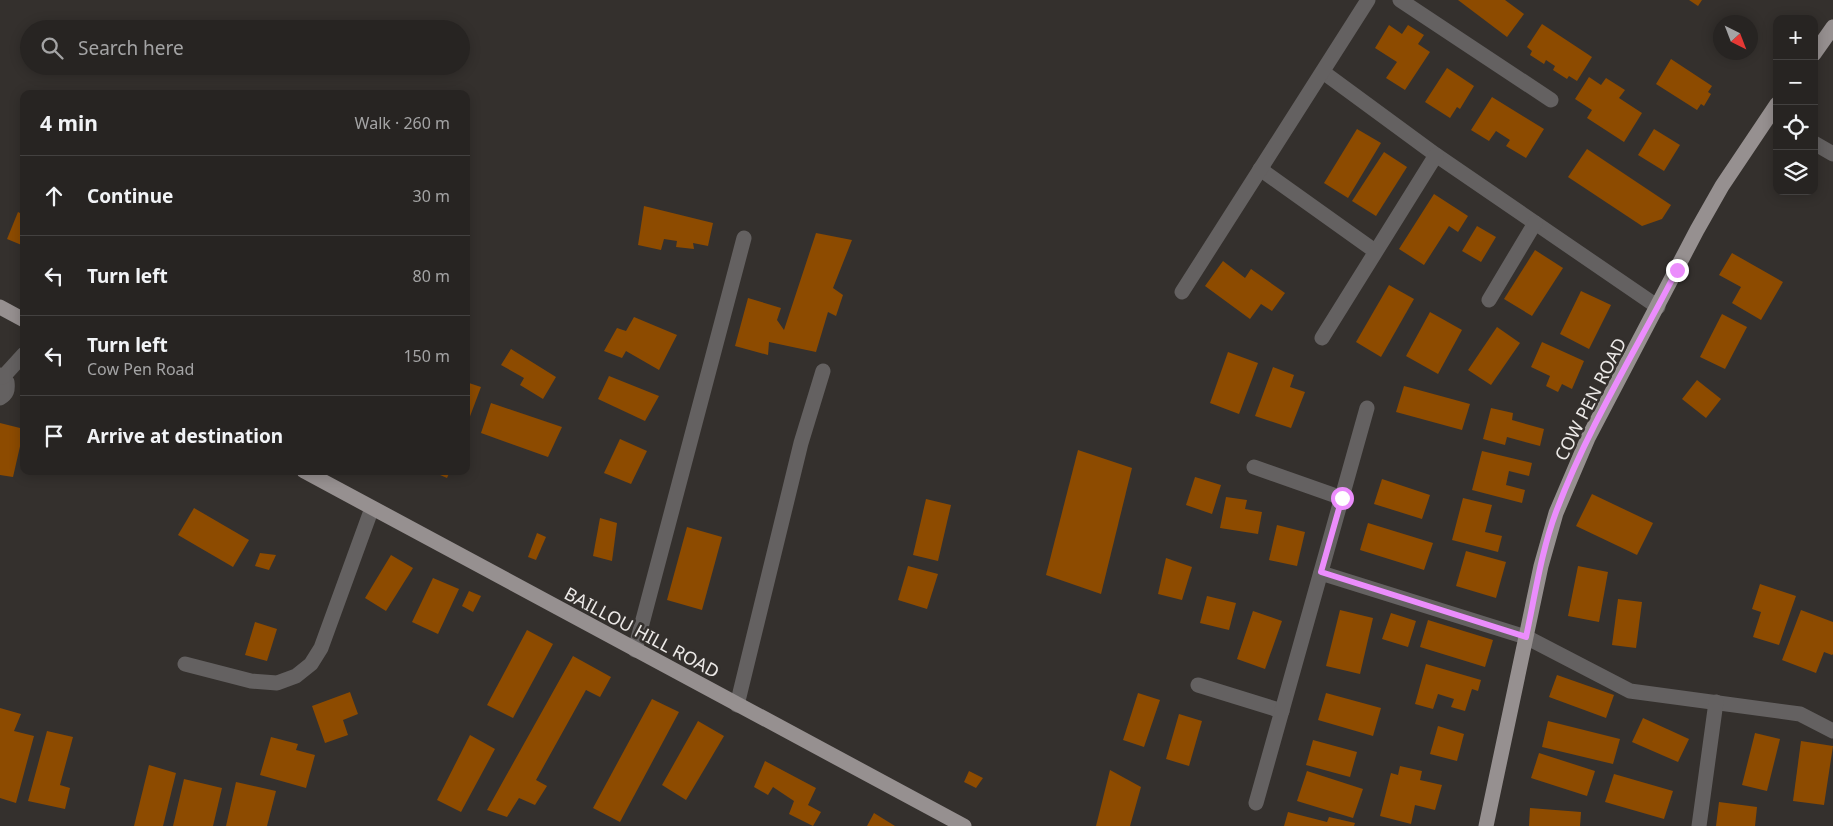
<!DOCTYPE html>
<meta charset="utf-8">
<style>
body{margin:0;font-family:"Noto Sans",sans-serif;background:#2f2c2a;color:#f1f3f6}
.controls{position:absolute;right:15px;top:15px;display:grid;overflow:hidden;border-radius:10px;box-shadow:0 2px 12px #0003}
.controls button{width:45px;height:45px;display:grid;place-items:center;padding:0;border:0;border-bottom:1px solid #434140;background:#272422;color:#f1f3f6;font:25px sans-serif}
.compass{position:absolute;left:1713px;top:15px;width:45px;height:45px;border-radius:50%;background:#272422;box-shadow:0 2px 12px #0003;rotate:138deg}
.stop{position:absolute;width:15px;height:15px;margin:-11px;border:4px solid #eb8dfc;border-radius:50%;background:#fff}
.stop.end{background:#eb8dfc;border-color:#fff;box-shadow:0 1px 5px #0008}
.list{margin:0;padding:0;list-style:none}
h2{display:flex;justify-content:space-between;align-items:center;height:65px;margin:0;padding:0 20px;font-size:21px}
h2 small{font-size:16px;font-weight:400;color:#a4a4a5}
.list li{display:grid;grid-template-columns:32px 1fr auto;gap:15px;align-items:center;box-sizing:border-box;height:80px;padding:0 20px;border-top:1px solid #434140}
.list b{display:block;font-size:19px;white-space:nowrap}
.list p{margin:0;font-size:16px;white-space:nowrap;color:#a4a4a5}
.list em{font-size:16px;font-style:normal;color:#a4a4a5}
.icon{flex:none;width:28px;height:28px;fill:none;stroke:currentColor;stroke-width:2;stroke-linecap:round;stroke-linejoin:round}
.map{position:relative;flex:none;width:1833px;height:826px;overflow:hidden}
.search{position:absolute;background:#272422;box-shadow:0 2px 12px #0003;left:20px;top:20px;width:450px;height:55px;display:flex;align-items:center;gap:12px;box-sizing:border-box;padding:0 18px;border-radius:28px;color:#a4a4a5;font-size:19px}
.panel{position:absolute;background:#272422;box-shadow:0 2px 12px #0003;left:20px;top:90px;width:450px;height:385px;border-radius:10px}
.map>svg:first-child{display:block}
.building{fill:#8d4b00}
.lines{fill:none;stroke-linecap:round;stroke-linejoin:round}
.minor{stroke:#646161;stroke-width:15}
.major{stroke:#969090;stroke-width:15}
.route{stroke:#eb8dfc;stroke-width:6}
.labels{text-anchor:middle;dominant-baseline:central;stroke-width:5;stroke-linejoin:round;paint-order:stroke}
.street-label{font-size:18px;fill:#ece9e7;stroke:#34302d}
</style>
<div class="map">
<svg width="1833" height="826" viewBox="0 0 1833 826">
<rect width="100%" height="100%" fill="#34302d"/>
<!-- building -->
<g class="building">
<polygon points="1458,0 1505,0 1524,14 1507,37"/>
<polygon points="1689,0 1702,0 1698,6"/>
<polygon points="1542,24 1592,57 1577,81 1569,76 1567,79 1553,70 1555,66 1546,60 1544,64 1530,55 1532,51 1527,47"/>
<polygon points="1389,25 1402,34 1408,25 1424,35 1418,44 1430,52 1405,90 1386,78 1397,62 1375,48"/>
<polygon points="1671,59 1712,86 1708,92 1711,94 1704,106 1701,104 1697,110 1656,84"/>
<polygon points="1447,68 1474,86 1460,109 1457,107 1450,118 1425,102"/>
<polygon points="1589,77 1601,85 1606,78 1625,90 1619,98 1642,113 1624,142 1587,118 1592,110 1575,99"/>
<polygon points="1492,97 1544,129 1526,158 1506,146 1510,140 1496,131 1489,141 1471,130"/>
<polygon points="1357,129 1381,143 1348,198 1324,183"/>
<polygon points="1654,129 1680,145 1664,171 1638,155"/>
<polygon points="1587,149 1671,205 1662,219 1642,226 1568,177"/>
<polygon points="1384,152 1407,167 1376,216 1352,201"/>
<polygon points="1434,194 1468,216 1458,232 1449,226 1424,265 1399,249"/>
<polygon points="644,206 713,223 708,246 693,243 694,249 676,247 677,241 664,239 661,250 638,245"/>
<polygon points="18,212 24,215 24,246 7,239"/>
<polygon points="1477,226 1496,237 1481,262 1462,251"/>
<polygon points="816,233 852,240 833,288 843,295 836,316 828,312 816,352 769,342 768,355 735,346 748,298 781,308 777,320 784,330"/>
<polygon points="1535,250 1563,268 1532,316 1504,299"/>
<polygon points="1732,253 1783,282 1761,320 1732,303 1741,287 1719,275"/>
<polygon points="1223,261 1245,278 1251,269 1285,293 1272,311 1261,304 1250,319 1205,286"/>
<polygon points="1389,285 1414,299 1381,357 1356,342"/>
<polygon points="1581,291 1611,305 1589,349 1560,334"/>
<polygon points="1430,312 1462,330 1438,374 1406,356"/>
<polygon points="1722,314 1747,327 1725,369 1700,357"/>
<polygon points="634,317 677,335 659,370 626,351 622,358 604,351 617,328 626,331"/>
<polygon points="1497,327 1520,343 1491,385 1468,370"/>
<polygon points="1542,342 1584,361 1572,389 1562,384 1558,392 1546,386 1550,376 1531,367"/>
<polygon points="511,349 556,377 543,399 520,385 524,378 501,365"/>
<polygon points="1228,352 1258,363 1239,414 1210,403"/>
<polygon points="1273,367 1294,375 1290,387 1305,392 1291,428 1255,416"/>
<polygon points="609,376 659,396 645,421 598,399"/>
<polygon points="1697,380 1721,399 1706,418 1682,399"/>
<polygon points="466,382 481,387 466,427"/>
<polygon points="1404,386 1470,404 1462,430 1396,412"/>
<polygon points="491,403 562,427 548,457 481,433"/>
<polygon points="1491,408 1513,413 1512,420 1544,429 1540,446 1507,437 1505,445 1483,439"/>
<polygon points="0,423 24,429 13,477 0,475"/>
<polygon points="620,439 647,451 631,484 604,473"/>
<polygon points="1078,450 1132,468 1101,594 1046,575"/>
<polygon points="1482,451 1532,463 1529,476 1509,471 1506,485 1525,490 1522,503 1472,490"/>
<polygon points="431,471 450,471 447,478"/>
<polygon points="1195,477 1221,485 1212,514 1186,505"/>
<polygon points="1382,479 1430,495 1422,519 1374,504"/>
<polygon points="1592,494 1653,523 1637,555 1576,526"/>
<polygon points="1226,497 1247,500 1245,509 1262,512 1258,534 1220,528"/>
<polygon points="1463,498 1492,505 1485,532 1502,536 1498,552 1452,540"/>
<polygon points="926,499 951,505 938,561 913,555"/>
<polygon points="194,508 249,540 233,567 178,535"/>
<polygon points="600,518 617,523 612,561 593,556"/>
<polygon points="1368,523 1433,543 1424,570 1360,550"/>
<polygon points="1277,525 1305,532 1297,566 1269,560"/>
<polygon points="687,527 722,537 702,610 667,600"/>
<polygon points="537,533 546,537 536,560 528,557"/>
<polygon points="1466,551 1506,562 1496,598 1456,586"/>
<polygon points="260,553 276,555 269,570 255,566"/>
<polygon points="391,555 413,568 386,611 365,598"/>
<polygon points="1166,558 1192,567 1182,600 1158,594"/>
<polygon points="908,566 938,574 927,609 898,600"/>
<polygon points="1578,566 1608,572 1599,622 1568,616"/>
<polygon points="433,578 459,589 438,634 412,622"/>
<polygon points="1760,584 1796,596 1779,645 1753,637 1761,612 1752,609"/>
<polygon points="469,591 481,596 473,612 462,606"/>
<polygon points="1207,596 1236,603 1229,630 1200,623"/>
<polygon points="1618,599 1642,602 1636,648 1612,645"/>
<polygon points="1340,610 1373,618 1360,674 1326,666"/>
<polygon points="1801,610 1833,622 1833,654 1832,655 1824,652 1816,673 1782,660"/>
<polygon points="1253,611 1282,621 1265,669 1237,659"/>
<polygon points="1391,613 1416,621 1408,647 1382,639"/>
<polygon points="1428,620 1493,640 1485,667 1420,647"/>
<polygon points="255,622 277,629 267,661 245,655"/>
<polygon points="527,630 553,644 513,718 487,705"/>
<polygon points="573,656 611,677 600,697 586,690 536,780 547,786 535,805 519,798 507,817 487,810"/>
<polygon points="1426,664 1481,680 1478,691 1472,689 1465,711 1451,707 1454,699 1438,694 1433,709 1415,704"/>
<polygon points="1557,675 1614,695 1606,718 1549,697"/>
<polygon points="350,692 358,714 343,720 348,735 325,743 312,706"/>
<polygon points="1138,693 1160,700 1144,747 1123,740"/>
<polygon points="1326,693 1381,708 1373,736 1318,720"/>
<polygon points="652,699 679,712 620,822 593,808"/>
<polygon points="0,708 21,714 14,731 34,736 16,803 0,798"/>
<polygon points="1179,714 1202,721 1189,766 1166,759"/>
<polygon points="1643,718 1689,739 1678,762 1632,742"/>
<polygon points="698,721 724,736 686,800 662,785"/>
<polygon points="1548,721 1620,739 1613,764 1542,747"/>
<polygon points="1438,726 1464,734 1457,761 1430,754"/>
<polygon points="47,731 73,737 60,785 70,788 65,809 28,801"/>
<polygon points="1755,733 1780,739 1767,791 1742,785"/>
<polygon points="470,735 495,749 461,812 437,800"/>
<polygon points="271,737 298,744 296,750 315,755 306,788 260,775"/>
<polygon points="1313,740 1357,752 1350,777 1306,765"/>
<polygon points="1801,741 1833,746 1824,805 1793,801"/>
<polygon points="1539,753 1595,771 1587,796 1531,778"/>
<polygon points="765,761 816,788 808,805 821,812 813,826 789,814 794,801 773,787 768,795 754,787"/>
<polygon points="149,765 176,773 163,826 134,826"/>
<polygon points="1400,766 1422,771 1420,780 1442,785 1435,810 1415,805 1411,824 1380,816 1391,773 1398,775"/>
<polygon points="1110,770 1141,787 1130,826 1096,826"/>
<polygon points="969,771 983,778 976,788 964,782"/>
<polygon points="1307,771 1363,789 1353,818 1297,801"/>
<polygon points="1614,774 1673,791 1664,819 1605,802"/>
<polygon points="184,779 222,788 213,826 173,826"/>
<polygon points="236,782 276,791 267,826 226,826"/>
<polygon points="1719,802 1757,807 1755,826 1716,826"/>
<polygon points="1530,808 1581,812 1580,826 1529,826"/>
<polygon points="1288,812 1327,822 1329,817 1355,823 1354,826 1284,826"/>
<polygon points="874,813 895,826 867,826"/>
</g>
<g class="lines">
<!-- minor -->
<g class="minor">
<polyline points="1400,0 1551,100"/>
<polyline points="1323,72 1436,155 1658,307"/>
<polyline points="1814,143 1833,154"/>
<polyline points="1260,169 1375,251"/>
<polyline points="1182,292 1368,0"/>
<polyline points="1489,300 1535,223"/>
<polyline points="1322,338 1436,155"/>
<path d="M0,375L7,382C8,390 7,394 0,398"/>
<polyline points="3,377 24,354"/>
<polyline points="1254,467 1342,498"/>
<polyline points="1321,573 1526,637 1630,691 1800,714 1833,731"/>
<polyline points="635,650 744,238"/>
<polyline points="185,664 251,681 277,683 296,676 311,664 321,648 372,508"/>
<polyline points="1198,685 1282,711"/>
<polyline points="737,705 801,443 823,371"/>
<polyline points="1256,803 1367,408"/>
<polyline points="1699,826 1716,702"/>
</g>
<!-- major -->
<g class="major">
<polyline points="1814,54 1833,27"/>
<polyline points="0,307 24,320"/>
<polyline points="304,471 964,826"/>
<polyline points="1486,826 1541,566 1556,513 1588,438 1697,230 1722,186 1777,104"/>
</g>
</g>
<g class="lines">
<!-- route -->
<path class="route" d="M1342,498L1321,572L1526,637C1535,596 1541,552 1556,512C1588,427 1636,350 1677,270"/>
</g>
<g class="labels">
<!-- street labels -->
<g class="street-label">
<text transform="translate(1590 399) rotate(-63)">COW PEN ROAD</text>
<text transform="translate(642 632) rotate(28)">BAILLOU HILL ROAD</text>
</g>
</g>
</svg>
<div class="controls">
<button>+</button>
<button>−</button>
<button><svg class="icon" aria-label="locate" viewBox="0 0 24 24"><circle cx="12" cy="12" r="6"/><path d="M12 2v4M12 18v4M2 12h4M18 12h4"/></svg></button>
<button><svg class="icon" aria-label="layers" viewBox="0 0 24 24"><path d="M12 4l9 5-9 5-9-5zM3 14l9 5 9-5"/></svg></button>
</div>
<svg class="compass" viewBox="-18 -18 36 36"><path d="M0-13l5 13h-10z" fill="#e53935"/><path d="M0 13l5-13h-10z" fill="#a4a4a5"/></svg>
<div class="stop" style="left:1342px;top:498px"></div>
<div class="stop end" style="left:1677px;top:270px"></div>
<div class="search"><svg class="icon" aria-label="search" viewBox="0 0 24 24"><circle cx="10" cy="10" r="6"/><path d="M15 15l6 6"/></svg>Search here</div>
<section class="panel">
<h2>4 min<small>Walk · 260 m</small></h2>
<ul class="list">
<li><svg class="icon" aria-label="ahead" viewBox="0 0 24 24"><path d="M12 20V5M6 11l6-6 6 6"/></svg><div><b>Continue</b></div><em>30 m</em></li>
<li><svg class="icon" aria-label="left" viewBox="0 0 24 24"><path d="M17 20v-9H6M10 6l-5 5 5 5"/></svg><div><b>Turn left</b></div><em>80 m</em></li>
<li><svg class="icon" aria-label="left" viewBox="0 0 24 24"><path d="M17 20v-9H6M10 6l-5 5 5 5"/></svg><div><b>Turn left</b><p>Cow Pen Road</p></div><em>150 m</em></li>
<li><svg class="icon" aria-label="arrive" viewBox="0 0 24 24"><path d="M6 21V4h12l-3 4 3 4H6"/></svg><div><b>Arrive at destination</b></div></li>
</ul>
</section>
</div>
